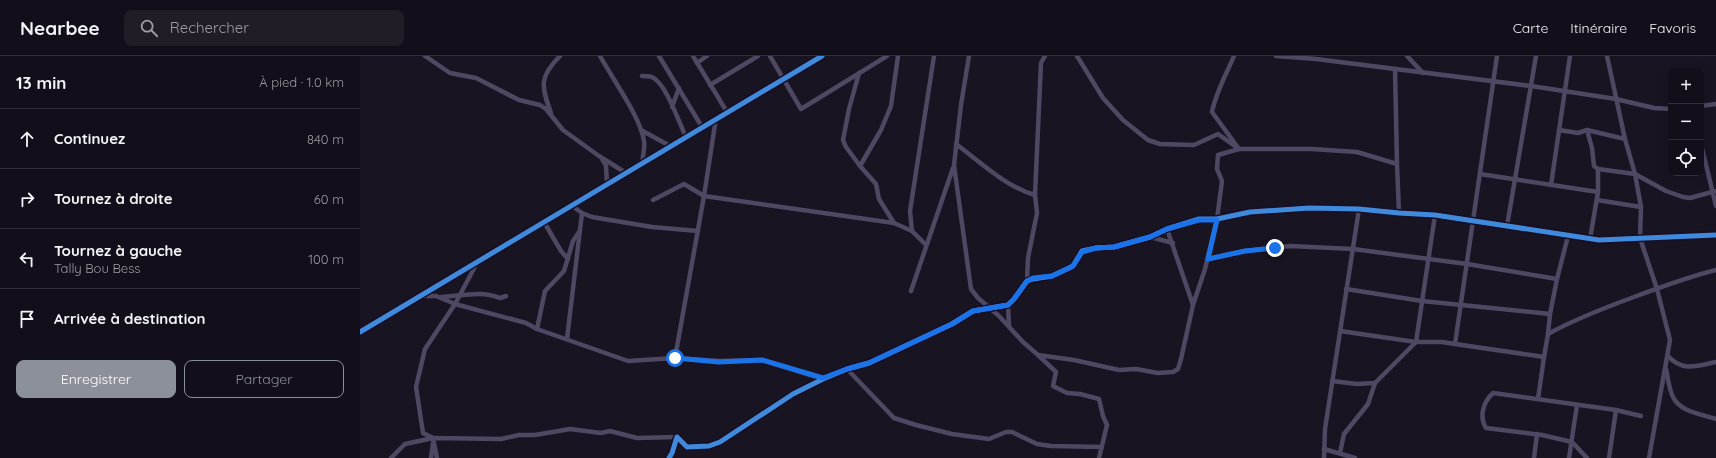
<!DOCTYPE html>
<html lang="fr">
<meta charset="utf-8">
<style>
body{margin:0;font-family:Quicksand,sans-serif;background:#201d27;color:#f1f3f6}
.controls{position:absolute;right:12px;top:12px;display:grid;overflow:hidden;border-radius:8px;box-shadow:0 2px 10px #0003}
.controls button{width:36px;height:36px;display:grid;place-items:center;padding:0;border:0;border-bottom:1px solid #322f39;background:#130f1a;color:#f1f3f6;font:20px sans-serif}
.stop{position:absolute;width:12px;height:12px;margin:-9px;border:3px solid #1a73e8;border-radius:50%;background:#fff}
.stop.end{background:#1a73e8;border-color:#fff;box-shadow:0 1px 4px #0008}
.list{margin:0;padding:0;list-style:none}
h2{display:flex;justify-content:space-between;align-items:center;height:52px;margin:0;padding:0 16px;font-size:17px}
h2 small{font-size:13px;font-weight:400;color:#9d9ca2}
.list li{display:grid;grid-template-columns:26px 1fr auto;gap:12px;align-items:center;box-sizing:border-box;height:60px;padding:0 16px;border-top:1px solid #322f39}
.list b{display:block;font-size:15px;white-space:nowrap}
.list p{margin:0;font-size:13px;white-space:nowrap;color:#9d9ca2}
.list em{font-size:13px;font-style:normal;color:#9d9ca2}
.actions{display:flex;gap:8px;padding:12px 16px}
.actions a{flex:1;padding:9px 0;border:1px solid #8c9099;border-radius:8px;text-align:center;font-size:14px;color:#8c9099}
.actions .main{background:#8c9099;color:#fff}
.icon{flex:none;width:22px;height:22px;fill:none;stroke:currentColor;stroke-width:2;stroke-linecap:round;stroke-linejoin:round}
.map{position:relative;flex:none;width:1356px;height:402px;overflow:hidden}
header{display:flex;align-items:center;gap:24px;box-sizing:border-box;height:56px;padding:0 20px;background:#130f1a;border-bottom:1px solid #322f39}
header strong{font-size:19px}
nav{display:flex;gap:22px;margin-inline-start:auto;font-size:14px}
.search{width:280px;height:36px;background:#201d27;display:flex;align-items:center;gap:10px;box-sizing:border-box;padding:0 14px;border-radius:8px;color:#9d9ca2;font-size:15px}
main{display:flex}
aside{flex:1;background:#130f1a}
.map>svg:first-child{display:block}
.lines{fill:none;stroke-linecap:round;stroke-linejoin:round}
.street{stroke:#4e4863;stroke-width:4.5}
.secondary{stroke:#5d5576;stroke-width:6}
.cycleway-casing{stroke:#170e28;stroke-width:8}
.cycleway{stroke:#408adc;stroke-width:5}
.route{stroke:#1a73e8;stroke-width:5}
</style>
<header>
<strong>Nearbee</strong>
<div class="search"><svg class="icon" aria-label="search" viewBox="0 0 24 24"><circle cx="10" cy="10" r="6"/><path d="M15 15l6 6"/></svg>Rechercher</div>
<nav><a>Carte</a><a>Itinéraire</a><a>Favoris</a></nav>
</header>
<main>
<aside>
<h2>13 min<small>À pied · 1.0 km</small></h2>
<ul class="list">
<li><svg class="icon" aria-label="ahead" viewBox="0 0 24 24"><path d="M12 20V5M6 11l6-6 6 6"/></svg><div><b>Continuez</b></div><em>840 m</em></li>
<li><svg class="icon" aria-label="right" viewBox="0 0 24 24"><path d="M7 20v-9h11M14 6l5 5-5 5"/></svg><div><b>Tournez à droite</b></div><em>60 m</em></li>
<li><svg class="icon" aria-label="left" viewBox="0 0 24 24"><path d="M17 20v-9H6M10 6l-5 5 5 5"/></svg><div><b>Tournez à gauche</b><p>Tally Bou Bess</p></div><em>100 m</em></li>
<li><svg class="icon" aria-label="arrive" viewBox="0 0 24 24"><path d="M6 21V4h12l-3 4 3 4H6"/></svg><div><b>Arrivée à destination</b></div></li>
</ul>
<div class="actions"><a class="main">Enregistrer</a><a>Partager</a></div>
</aside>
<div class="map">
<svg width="1356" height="402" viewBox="0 0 1356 402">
<rect width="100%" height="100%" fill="#191422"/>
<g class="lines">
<!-- street -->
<g class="street">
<polyline points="65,0 90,17 116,22 159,44 180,49 186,53 203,74 239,100 266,117"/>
<path d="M240,0C252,22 281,62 284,85C285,92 283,100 282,107"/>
<polyline points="299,0 342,71"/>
<polyline points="333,0 367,56"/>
<polyline points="410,0 441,53 527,0"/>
<polyline points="538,0 531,50 521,74 500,110 516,128 519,143 534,167 552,175 566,189"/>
<path d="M609,0L601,49L594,109L611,233L618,242L639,260L663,286L678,299L714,304L759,314L776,313L798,317L813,316L818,313L821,303L833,249L845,213L857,163L862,125L857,113L858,99L879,93L852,56C856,36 866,19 874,0"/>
<polyline points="717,0 743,42 763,64 788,84 800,88 834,89 858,78 879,93 952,93 997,96 1037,108 1039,157"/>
<polyline points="916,0 956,3 1171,30 1256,43 1294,52 1311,53"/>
<polyline points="1047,0 1063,17"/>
<polyline points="1247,0 1265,83 1275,118 1281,151 1280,182 1297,233 1310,284 1289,402"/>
<polyline points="337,7 347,0"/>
<polyline points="1035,13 1037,108"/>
<polyline points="499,17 489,53 483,84 486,91 500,110"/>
<path d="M282,20C285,20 289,20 292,21C306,27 319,67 326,81"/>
<polyline points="350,29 398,0"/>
<polyline points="1341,50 1356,48"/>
<polyline points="312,51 319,32"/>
<path d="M191,57C181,30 179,21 200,0"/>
<polyline points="281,74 310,90"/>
<polyline points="1199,74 1218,77 1227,74 1265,83"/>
<polyline points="1227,74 1232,92 1234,110 1238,113 1275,118 1306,135 1323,141 1330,142 1356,135"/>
<path d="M596,88C619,105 646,131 675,139"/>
<polyline points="1341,88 1356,150"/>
<polyline points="242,103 246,110 247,128"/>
<polyline points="1120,118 1238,136"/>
<polyline points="1191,129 1210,0"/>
<polyline points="293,144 324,128 344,140 534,167"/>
<polyline points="1237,144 1281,151"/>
<polyline points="211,149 222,157 232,161 292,171 338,175"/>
<polyline points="184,166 201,195 208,203"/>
<polyline points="1147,170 1176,0"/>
<polyline points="807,173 833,249"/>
<polyline points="552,175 550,155 574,0"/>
<polyline points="790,181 813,187"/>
<polyline points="1230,183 1238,136 1238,113"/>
<polyline points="848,203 885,195 930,190 993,193 1107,208 1197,223 1208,180"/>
<polyline points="667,225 668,202 677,157 675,139 681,7 685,0"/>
<polyline points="986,233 1062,245 1190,258"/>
<polyline points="551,235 593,112"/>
<polyline points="61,240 76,240 95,248 166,267 177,273 268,305 315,302 359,305 402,304 463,323"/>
<path d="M81,241C101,240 121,234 140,242L146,240"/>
<polyline points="648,249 649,270"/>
<polyline points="177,273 185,235 204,215 213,185 219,176"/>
<polyline points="980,275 1056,286 1082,286 1095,288 1137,0"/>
<polyline points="1188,278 1190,258 1197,223"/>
<polyline points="207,283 222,157"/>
<path d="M1095,288L1184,301L1188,278C1215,263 1244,252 1274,241C1301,231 1328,221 1356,214"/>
<polyline points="678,299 696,316 693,330 707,337 720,338 739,343 743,360 747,369 739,402"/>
<path d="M1308,300C1322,316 1337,310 1356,306"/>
<polyline points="315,302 344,140 356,62"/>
<polyline points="487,313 534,362 556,369 592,378 629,383 646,376 652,376 677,388 691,390 742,391"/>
<path d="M1306,313C1308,322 1309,333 1313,341C1320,356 1342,358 1356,363"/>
<polyline points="972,325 997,328 1015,327 1056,286 1075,159"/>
<polyline points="1178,343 1184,301"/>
<polyline points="964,393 995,402"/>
<polyline points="980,397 984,378 1008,348 1015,327"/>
<polyline points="31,402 45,388 73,382 141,383 159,379 175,379 210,373 241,377 250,375 277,382 317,381"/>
<polyline points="71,402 73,387"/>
<polyline points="77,402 73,382 63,377 56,331 65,293 95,248 117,207"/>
<polyline points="309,402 312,397 317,381 327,391 349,390 360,386 433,338 463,323 487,313 509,307 592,268 613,255 648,249 654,243 667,225 673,223 692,220 709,212 713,210 722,195 736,192 754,191 790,181 807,173 839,163 857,163 890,156 949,152 999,153 1039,157 1075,159 1239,184 1356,179"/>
<polyline points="964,402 965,373 999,153"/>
<polyline points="1174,402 1177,378"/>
<polyline points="1209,402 1217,349"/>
<path d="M1227,402L1212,386L1182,379L1126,372C1119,361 1123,346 1133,337L1256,354L1281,360"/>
<polyline points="1249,402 1256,354"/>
</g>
<!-- secondary -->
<polyline class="secondary" points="0,276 462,0"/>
<!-- cycleway casing -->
<g class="cycleway-casing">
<g id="cycleway">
<polyline points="0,276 462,0"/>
<polyline points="309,402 312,397 317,381 327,391 349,390 360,386 433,338 463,323 487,313 509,307 592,268 613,255 648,249 654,243 667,225 673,223 692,220 709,212 713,210 722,195 736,192 754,191 790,181 807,173 839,163 857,163 890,156 949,152 999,153 1039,157 1075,159 1239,184 1356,179"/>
</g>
</g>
<!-- cycleway -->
<use href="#cycleway" class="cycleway"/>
</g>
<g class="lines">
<!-- route -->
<polyline class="route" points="315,302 359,306 402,304 463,322 487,313 509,307 592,268 613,255 648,249 654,243 667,225 673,222 692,220 709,212 713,210 722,196 736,192 754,191 790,181 807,173 839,164 857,164 848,203 885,195 915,192"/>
</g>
</svg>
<div class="controls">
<button>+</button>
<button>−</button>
<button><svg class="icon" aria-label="locate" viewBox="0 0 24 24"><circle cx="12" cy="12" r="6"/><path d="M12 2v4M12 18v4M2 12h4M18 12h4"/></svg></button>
</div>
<div class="stop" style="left:315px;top:302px"></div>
<div class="stop end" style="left:915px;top:192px"></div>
</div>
</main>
